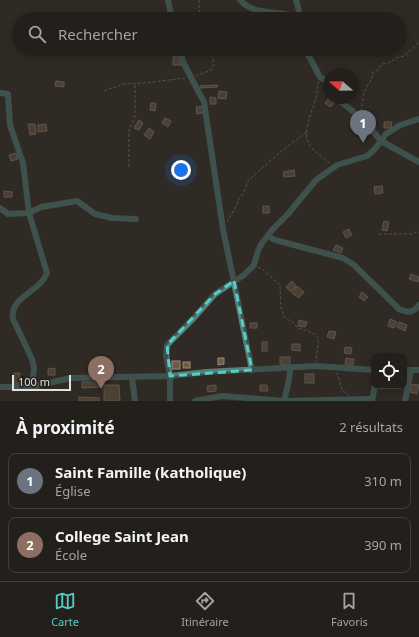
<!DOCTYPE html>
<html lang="fr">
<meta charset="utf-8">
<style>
body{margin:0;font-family:"Noto Sans",sans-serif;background:#2f2d29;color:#f1f3f6}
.controls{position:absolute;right:12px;bottom:12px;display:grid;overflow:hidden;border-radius:8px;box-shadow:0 2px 10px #0003}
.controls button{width:36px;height:36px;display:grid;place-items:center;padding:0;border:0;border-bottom:1px solid #403e3b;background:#23201c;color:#f1f3f6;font:20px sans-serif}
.compass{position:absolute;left:323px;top:68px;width:36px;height:36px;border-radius:50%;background:#23201c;box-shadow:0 2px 10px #0003;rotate:290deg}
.scale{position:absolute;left:12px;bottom:10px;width:59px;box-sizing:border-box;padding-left:4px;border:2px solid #e4e1dd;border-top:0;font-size:11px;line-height:14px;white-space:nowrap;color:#e4e1dd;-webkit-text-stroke:3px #25201c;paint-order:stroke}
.you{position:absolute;left:181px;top:170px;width:14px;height:14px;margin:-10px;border:3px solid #fff;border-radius:50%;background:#1a73e8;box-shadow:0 0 0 6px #1a73e833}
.badge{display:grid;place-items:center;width:26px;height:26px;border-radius:50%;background:#55cec5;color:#fff;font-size:13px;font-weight:700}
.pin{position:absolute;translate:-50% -33px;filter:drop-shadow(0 1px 2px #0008)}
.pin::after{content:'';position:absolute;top:21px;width:14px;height:12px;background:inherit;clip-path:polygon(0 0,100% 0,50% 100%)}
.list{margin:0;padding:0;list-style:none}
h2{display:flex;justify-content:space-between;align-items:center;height:52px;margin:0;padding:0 16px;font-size:17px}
h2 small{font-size:13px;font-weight:400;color:#a3a3a3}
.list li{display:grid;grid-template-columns:26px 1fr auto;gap:12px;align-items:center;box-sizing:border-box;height:56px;margin:0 8px 8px;padding:0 8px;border:1px solid #403e3b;border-radius:8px}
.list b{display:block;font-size:15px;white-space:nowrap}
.list p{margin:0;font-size:13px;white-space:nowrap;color:#a3a3a3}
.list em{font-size:13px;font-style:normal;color:#a3a3a3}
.icon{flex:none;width:22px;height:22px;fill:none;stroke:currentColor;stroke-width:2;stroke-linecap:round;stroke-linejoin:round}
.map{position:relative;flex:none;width:419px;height:401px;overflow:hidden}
.search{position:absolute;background:#23201c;box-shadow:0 2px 10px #0003;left:12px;right:12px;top:12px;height:44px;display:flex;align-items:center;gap:10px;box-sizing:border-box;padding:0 14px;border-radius:22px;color:#a3a3a3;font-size:15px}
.sheet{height:180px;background:#23201c}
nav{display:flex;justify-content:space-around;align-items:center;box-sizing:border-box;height:56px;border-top:1px solid #403e3b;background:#23201c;font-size:11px;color:#a3a3a3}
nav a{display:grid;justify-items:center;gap:2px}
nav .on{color:#55cec5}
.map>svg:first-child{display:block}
.building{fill:#725a41;stroke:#918b85}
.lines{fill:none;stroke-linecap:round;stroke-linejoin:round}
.path{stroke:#87837f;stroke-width:1;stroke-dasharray:3 2;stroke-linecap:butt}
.minor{stroke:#53807c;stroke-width:6}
.marked{fill:none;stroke:#55cec5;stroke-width:3;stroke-dasharray:8 5;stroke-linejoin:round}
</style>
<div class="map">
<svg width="419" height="401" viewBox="0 0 419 401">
<rect width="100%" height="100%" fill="#2f2a25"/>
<!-- building -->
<g class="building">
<polygon points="173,57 180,57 181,65 173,65"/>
<polygon points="56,81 64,82 64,87 55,86"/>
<polygon points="217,85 218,87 200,88 200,86"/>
<polygon points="219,91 227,92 226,99 218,98"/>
<polygon points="210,97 216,98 216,104 210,104"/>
<polygon points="329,98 334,103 330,107 325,103"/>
<polygon points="151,103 156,103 155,111 150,110"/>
<polygon points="203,106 203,113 197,114 196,107"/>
<polygon points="165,118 171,121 168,127 162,123"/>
<polygon points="139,120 143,123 139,130 134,128"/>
<polygon points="384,122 392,122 391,128 384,128"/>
<polygon points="28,124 35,124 36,134 30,135"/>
<polygon points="46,124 47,131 38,132 38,125"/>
<polygon points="149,128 154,132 150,139 144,135"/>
<polygon points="16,153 18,159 11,161 9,155"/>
<polygon points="294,170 295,176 284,177 283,172"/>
<polygon points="382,186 383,193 375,194 374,187"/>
<polygon points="4,191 12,192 12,197 4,197"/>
<rect x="263" y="206" width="6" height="7"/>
<polygon points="384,221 389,222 387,231 382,230"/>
<polygon points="349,229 352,235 346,238 343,232"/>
<polygon points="336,245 343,248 341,253 333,250"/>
<polygon points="411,274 419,277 418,282 409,279"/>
<polygon points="292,281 296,286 291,292 286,287"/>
<polygon points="297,286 304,292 299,298 292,293"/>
<polygon points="362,292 368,297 364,301 359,297"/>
<polygon points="390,319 397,322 394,328 388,326"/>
<polygon points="299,320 307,322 305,327 298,326"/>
<polygon points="399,322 407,325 405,331 397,327"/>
<rect x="250" y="323" width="7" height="5"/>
<polygon points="329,331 336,332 334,339 327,337"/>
<rect x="262" y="342" width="5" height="9"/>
<polygon points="292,344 300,344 300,351 292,350"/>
<polygon points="345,347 352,348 351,354 344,353"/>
<polygon points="280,357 290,357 290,365 280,364"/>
<polygon points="218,358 224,358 224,364 218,365"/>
<polygon points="346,358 354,359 353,365 345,364"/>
<rect x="172" y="361" width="8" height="8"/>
<rect x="183" y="362" width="7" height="6"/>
<polygon points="55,368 55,375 48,375 48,369"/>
<polygon points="14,373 20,373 19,384 14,384"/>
<rect x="305" y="374" width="9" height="9"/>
<polygon points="82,382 99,382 99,387 82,388"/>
<polygon points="412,384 419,385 417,394 410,392"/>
<polygon points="104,385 119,385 120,401 104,401"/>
<polygon points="216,385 216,391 208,392 207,386"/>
<polygon points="260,385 267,385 268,391 260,391"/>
<polygon points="79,397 99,398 99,401 79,401"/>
</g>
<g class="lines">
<!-- path -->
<g class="path">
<path d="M199,0C199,9 198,14 205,19"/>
<polyline points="196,76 211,70 214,65 211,49"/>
<path d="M319,81C317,85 318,89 317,93C315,107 302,129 308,142C312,151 324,158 331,164"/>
<polyline points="104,91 123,84 145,83 185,78"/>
<polyline points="361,111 364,92 372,78 372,73 378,70 382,64 391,62 396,58 405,56 419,42"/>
<polyline points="129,167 129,131 135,116 135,84"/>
<polyline points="227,222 237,205 239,198 243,194 248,181 280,152 307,132"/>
<polyline points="379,234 413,234 416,232 419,233"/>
<path d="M258,267L262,269L280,285L281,307L284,317L295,324L297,328C327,336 317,337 316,362"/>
<polyline points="336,373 338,375 342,390 349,395"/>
</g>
<!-- minor -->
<g class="minor">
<polyline points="168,0 172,19"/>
<path d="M240,0C256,18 280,8 301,19"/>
<polyline points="296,0 301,19"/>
<polyline points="180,49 183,62 204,102 223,229 252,370"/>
<polyline points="305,49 320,77 329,83"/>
<path d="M0,93L8,94L10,125L23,163L29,213L47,273C40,292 9,297 13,319L32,359L34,368L32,387"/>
<polyline points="340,98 341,102 364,120 381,141 419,162"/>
<polyline points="0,208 8,214 29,213 41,207 77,201 95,214 112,218 136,219"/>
<path d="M268,236L275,240L343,258L354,265L399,309C408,313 413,313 419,305"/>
<polyline points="404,370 419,370"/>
<polyline points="132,377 135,401"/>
<polyline points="0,387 31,387 71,378 170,376 207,372 316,366 374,370"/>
<polyline points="170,401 170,376 166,355 167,345 192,320 215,294 244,275 254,265 258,251 262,243 272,230 288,214 316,180 337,165 367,156 375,149 386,134 400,125 419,119"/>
<polyline points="195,401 222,396 284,401 372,399"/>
<polyline points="284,401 289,380 290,368"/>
<polyline points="372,401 375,386"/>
<polyline points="405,401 411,370"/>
</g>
</g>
<!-- marked area -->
<path d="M0 0H419V401H0ZM234,281L252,370L170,376L167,345L215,294Z" fill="#2f2a25" fill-opacity=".55" fill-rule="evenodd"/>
<path class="marked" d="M234,281L252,370L170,376L167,345L215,294Z"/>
</svg>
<div class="controls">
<button><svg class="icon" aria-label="locate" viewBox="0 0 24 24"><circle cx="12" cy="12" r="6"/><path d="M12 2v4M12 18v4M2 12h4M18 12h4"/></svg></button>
</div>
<svg class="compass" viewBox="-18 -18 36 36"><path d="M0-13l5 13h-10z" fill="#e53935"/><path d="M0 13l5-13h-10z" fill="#a3a3a3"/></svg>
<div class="scale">100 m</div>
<div class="you"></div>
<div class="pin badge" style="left:363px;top:143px;background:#6b7280">1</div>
<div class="pin badge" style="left:101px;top:389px;background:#8d6e63">2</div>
<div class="search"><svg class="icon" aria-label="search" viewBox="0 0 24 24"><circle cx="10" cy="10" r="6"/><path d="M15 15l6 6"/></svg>Rechercher</div>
</div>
<section class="sheet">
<h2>À proximité<small>2 résultats</small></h2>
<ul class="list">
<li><span class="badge" style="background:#6b7280">1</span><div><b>Saint Famille (katholique)</b><p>Église</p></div><em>310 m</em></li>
<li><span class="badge" style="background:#8d6e63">2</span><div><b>College Saint Jean</b><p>École</p></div><em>390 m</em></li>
</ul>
</section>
<nav>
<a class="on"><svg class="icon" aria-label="map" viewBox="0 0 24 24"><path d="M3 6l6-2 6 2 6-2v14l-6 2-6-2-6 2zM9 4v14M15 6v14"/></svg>Carte</a>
<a><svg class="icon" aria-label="directions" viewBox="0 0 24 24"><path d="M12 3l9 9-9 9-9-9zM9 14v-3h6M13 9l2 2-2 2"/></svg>Itinéraire</a>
<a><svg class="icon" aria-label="saved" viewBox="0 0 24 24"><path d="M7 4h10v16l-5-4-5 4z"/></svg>Favoris</a>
</nav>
